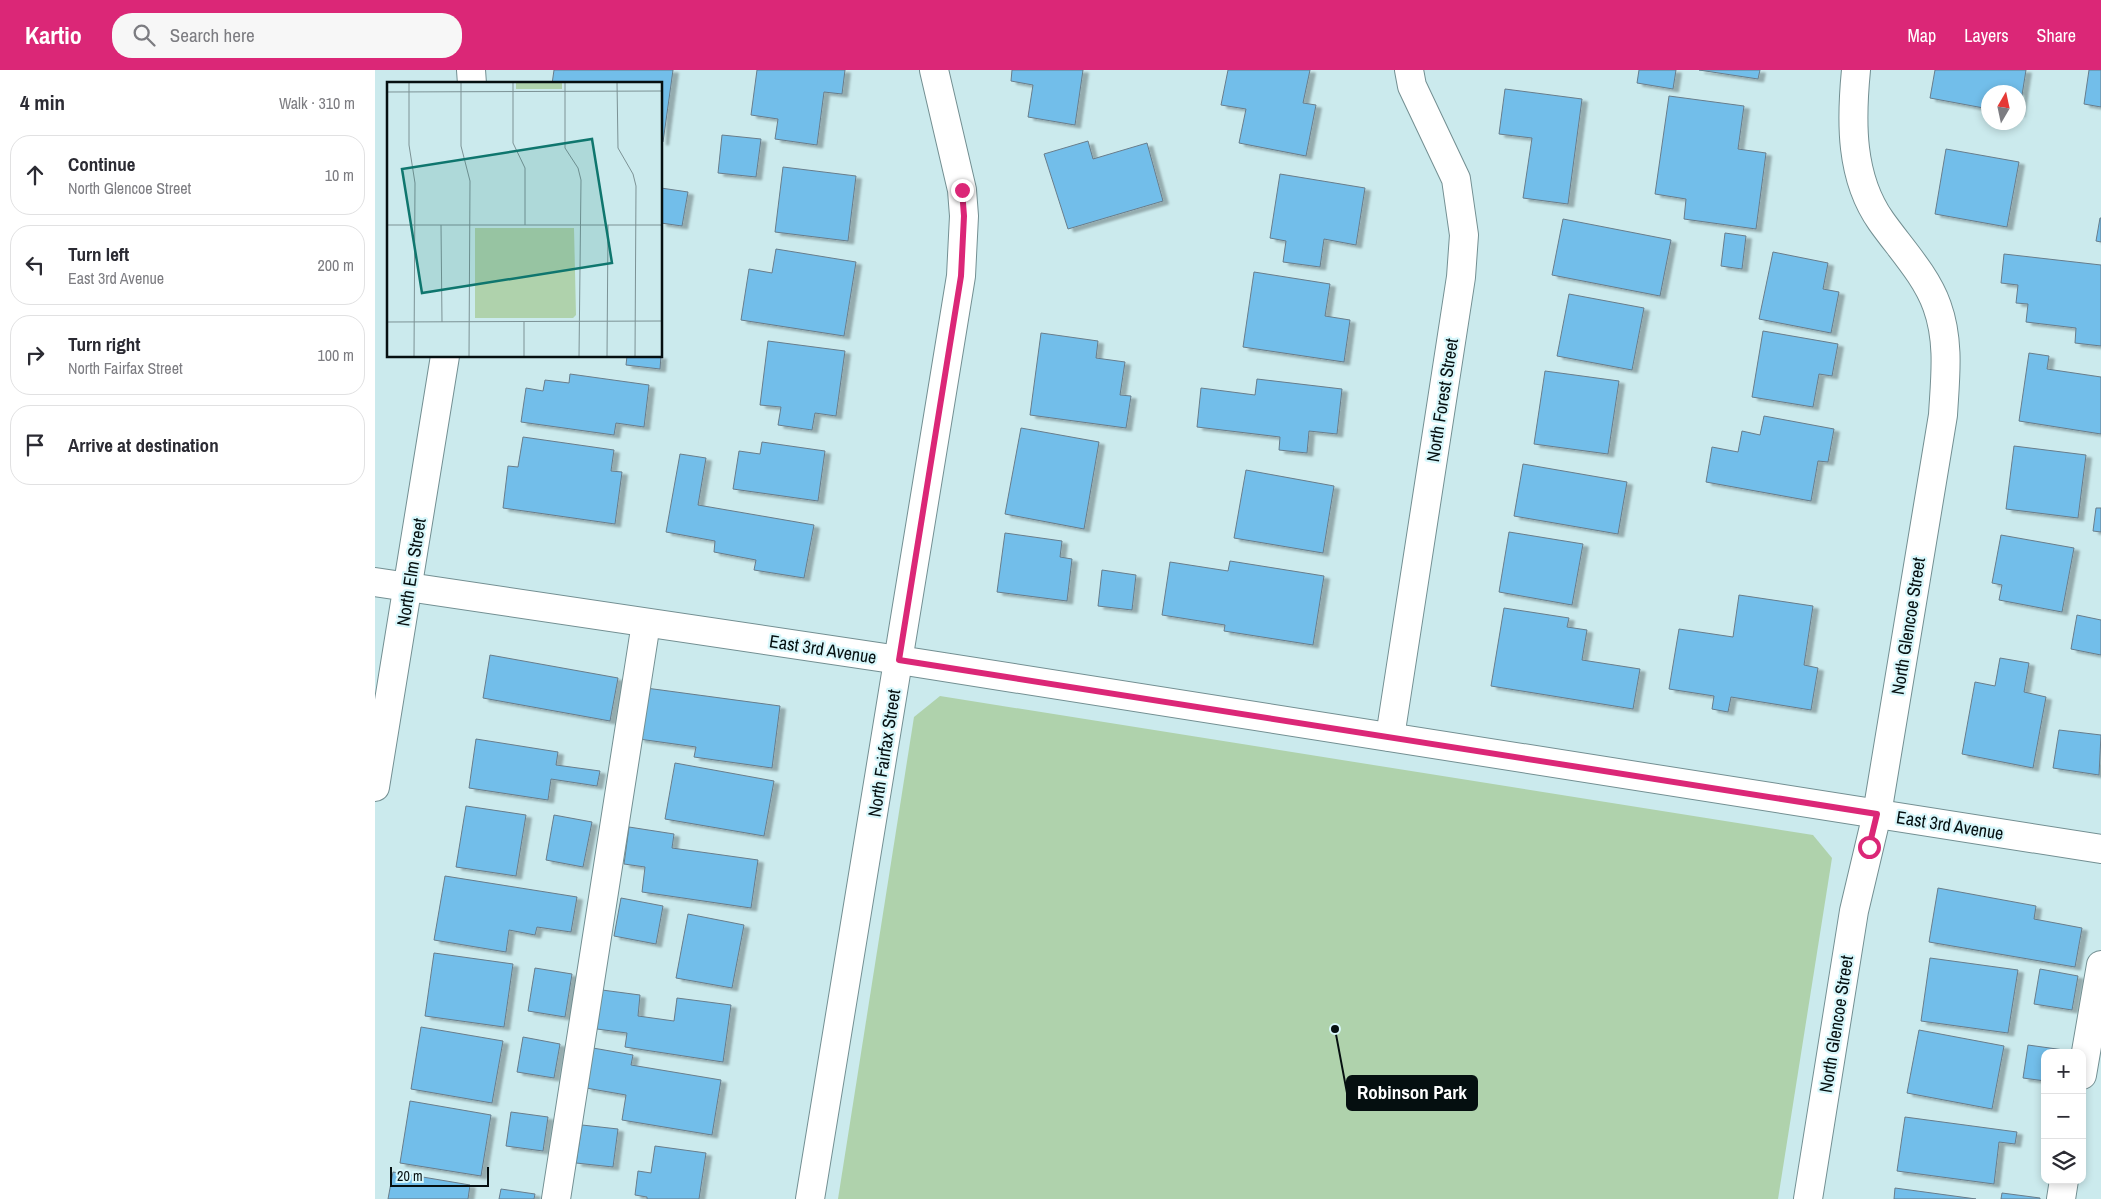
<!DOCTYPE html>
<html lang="en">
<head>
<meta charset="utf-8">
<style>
  :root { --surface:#fff; --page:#f7f7f7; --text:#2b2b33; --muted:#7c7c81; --line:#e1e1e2; --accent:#db2777 }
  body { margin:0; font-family:"Archivo Narrow",sans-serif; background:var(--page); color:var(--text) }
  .controls { position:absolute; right:15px; bottom:15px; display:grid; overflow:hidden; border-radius:10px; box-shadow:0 2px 8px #0003 }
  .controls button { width:45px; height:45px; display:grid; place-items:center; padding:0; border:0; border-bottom:1px solid var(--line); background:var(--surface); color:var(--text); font:25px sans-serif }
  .compass { position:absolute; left:1606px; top:15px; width:45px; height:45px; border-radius:50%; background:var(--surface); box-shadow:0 2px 8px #0003; rotate:9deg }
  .scale { position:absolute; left:15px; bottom:12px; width:99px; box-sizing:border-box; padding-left:5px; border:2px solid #050f10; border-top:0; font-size:14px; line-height:18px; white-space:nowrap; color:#050f10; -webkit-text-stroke:4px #d8f7fb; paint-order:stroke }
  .stop { position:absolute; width:15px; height:15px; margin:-11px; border:4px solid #db2777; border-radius:50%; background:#fff }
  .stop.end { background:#db2777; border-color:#fff; box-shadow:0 1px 5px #0008 }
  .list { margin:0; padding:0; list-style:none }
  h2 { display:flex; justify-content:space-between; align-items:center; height:65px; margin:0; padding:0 20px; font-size:21px }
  h2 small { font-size:16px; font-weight:400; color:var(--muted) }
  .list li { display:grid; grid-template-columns:32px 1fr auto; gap:15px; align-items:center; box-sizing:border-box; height:80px; margin:0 10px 10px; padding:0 10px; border:1px solid var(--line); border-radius:20px }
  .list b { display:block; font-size:19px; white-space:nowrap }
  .list p { margin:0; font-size:16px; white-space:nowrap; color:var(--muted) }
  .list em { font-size:16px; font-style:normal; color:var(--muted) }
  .icon { flex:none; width:28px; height:28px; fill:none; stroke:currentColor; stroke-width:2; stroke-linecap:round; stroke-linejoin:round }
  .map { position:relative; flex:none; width:1726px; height:1129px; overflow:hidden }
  header { display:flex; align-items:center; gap:30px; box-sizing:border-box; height:70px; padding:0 25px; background:var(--accent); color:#fff }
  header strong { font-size:24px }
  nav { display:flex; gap:28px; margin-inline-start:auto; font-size:18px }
  .search { width:350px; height:45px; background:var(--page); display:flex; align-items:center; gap:12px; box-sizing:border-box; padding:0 18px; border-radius:20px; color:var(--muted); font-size:19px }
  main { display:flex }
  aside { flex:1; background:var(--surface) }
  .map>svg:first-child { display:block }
  .green { fill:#afd2ac }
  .building { fill:#72beea; stroke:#687d8b; filter:url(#shadow) }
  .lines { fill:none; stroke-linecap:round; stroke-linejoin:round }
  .minor-casing { stroke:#738f92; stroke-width:30 }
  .minor { stroke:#fff; stroke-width:28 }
  .route { stroke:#db2777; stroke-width:6 }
  .labels { text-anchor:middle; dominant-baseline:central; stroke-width:4.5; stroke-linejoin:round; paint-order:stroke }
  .street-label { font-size:18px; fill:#050f10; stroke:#d8f7fb }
  .inset-road { fill:none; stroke:#7c9295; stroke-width:1 }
  .view { fill:#0f766e; fill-opacity:0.15; stroke:#0f766e; stroke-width:2.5 }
  .inset-edge { fill:none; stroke:#050f10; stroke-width:2.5 }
  .leader { fill:none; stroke:#050f10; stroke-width:2 }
  .callout-dot { fill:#050f10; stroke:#d8f7fb; stroke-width:2 }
  .callout { fill:#050f10; stroke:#050f10; stroke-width:2 }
  .callout-label { font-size:19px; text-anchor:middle; font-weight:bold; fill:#fff }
</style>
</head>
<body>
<header>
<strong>Kartio</strong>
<div class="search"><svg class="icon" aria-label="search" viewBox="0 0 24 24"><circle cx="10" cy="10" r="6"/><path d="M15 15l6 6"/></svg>Search here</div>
<nav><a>Map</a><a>Layers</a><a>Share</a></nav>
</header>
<main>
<aside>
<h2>4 min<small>Walk · 310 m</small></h2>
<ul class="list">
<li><svg class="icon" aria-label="ahead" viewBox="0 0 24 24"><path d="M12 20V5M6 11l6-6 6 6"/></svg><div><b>Continue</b><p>North Glencoe Street</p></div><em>10 m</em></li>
<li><svg class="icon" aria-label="left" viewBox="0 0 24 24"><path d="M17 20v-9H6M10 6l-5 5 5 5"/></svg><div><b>Turn left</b><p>East 3rd Avenue</p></div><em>200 m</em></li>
<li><svg class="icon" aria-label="right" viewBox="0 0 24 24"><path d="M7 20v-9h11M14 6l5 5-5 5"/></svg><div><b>Turn right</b><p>North Fairfax Street</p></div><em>100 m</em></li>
<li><svg class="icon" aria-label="arrive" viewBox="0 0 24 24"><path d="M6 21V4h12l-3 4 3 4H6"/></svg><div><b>Arrive at destination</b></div></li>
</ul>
</aside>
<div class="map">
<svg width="1726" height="1129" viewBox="0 0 1726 1129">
  <defs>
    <filter id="shadow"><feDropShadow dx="5.5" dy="3" stdDeviation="1" flood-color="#0004"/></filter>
  </defs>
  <rect width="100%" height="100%" fill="#cbeaed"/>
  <polygon class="green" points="565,626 1438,765 1457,788 1403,1129 463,1129 539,647"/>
  <g class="building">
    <polygon points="179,0 298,0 288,72 286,72 286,14 177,14"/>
    <polygon points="382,0 470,0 467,24 449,22 442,75 400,69 403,49 376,45"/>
    <polygon points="637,0 708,0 700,55 653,47 658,15 636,11"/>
    <polygon points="853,0 935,0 928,33 941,35 931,86 864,73 871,39 846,35"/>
    <polygon points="1264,0 1301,0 1298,19 1262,13"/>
    <polygon points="1324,0 1385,0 1383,9"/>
    <polygon points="1560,0 1651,0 1644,44 1644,22 1614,22 1614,39 1555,28"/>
    <polygon points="1714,0 1726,0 1726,37 1709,34"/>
    <polygon points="1130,19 1207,29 1193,134 1148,128 1157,68 1124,64"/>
    <polygon points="1294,26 1369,36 1363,79 1391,83 1381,159 1309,149 1311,129 1280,124"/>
    <polygon points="347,65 386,69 381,107 343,103"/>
    <polygon points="713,71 718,89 772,73 788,131 693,159 669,84"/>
    <polygon points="1571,79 1644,92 1632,157 1560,144"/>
    <polygon points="408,97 481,106 473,171 400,162"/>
    <polygon points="905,104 990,118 981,175 949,169 945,197 908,192 911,171 895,168"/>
    <polygon points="286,118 313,122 307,156 286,153"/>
    <polygon points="1725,148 1726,148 1726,172 1721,171"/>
    <polygon points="1188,149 1296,170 1285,226 1177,205"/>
    <polygon points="1350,163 1371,166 1367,199 1346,196"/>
    <polygon points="401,179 481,192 469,266 366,250 374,199 397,203"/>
    <polygon points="1398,182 1453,193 1448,219 1464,222 1456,263 1384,249"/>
    <polygon points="1629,184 1726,195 1726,276 1700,273 1701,258 1651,252 1653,234 1641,233 1643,215 1626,213"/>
    <polygon points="879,202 955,214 950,246 975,250 969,292 868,277"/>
    <polygon points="1194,224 1269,238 1257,300 1182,286"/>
    <polygon points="1388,261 1463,274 1457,306 1444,304 1438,337 1377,327"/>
    <polygon points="666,263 723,271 721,288 750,292 745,325 756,326 751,358 655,345"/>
    <polygon points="393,271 470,281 461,346 440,343 437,360 403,355 406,337 385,335"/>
    <polygon points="1654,283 1674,286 1672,299 1726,307 1726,364 1644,351"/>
    <polygon points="252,286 286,286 285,299 251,295"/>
    <polygon points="1170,301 1244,311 1233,384 1159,374"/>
    <polygon points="195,304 274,315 269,357 241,353 239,365 146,352 151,318 168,321 170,310 194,313"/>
    <polygon points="882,309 967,319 962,364 934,361 932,383 904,380 905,367 822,357 826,318 880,325"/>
    <polygon points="1389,346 1459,359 1453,392 1443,391 1436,431 1331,412 1337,377 1363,382 1367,361 1385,365"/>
    <polygon points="646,358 724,372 709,459 630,444"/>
    <polygon points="148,367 239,380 236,401 247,402 240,454 128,438 133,396 143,397"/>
    <polygon points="387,372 450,381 443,431 358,419 364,381 385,384"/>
    <polygon points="1639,376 1711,385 1703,448 1631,439"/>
    <polygon points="305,384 331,388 323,435 439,455 429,508 379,500 381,490 339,482 340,471 291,462"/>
    <polygon points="1148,394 1252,412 1243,464 1139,446"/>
    <polygon points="871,400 959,416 948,483 859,468"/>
    <polygon points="1721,438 1726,438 1726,462 1718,461"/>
    <polygon points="1134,462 1208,474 1197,535 1124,522"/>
    <polygon points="630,463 687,471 685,487 697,489 692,531 622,522"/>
    <polygon points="1626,465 1699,478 1687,542 1624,530 1627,515 1617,513"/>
    <polygon points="855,491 949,506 938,575 849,561 850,555 787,545 795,492 853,501"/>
    <polygon points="727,500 761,505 757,540 723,536"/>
    <polygon points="1364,525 1438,536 1429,595 1443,598 1436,640 1356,627 1353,642 1337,639 1339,626 1294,619 1304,559 1358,567"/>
    <polygon points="1129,538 1194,548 1192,557 1212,560 1207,590 1265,599 1258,639 1116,616"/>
    <polygon points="1702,545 1726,550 1726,585 1696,579"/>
    <polygon points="115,585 243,608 235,651 108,628"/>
    <polygon points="1625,588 1654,593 1649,622 1671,627 1658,698 1587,684 1600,612 1620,616"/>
    <polygon points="271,618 405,636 397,698 319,687 321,677 264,669"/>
    <polygon points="1684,660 1726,665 1724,705 1678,698"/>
    <polygon points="101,669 183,682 181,695 225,701 222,716 176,709 173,730 94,718"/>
    <polygon points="300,693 399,711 389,766 290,749"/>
    <polygon points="91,736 151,745 141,806 81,797"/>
    <polygon points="179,745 217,752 208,797 171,790"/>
    <polygon points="254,757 299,764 297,778 383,790 376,838 267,822 270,797 249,794"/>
    <polygon points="70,806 202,827 196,862 162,857 160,865 134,860 131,882 59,870"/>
    <polygon points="1563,818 1661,836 1659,849 1707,858 1700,897 1554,872"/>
    <polygon points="246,828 288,836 281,874 239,866"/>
    <polygon points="313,844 369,855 357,918 301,908"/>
    <polygon points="59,883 138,894 129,957 50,946"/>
    <polygon points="1555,888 1643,900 1633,963 1546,951"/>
    <polygon points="160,898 197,904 190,947 153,941"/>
    <polygon points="1665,899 1703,906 1697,940 1659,934"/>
    <polygon points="227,920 265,925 263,946 299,951 302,928 356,935 348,992 250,977 252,963 222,959"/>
    <polygon points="46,957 128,971 117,1033 36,1019"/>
    <polygon points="1544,960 1629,976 1617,1039 1532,1023"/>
    <polygon points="148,967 185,974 179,1008 142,1002"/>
    <polygon points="1653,975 1689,980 1688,983 1670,983 1670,1011 1648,1008"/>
    <polygon points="218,978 258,985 256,995 346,1010 337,1065 247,1050 251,1025 211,1018"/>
    <polygon points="35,1031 116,1045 106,1106 25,1093"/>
    <polygon points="136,1042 173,1047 168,1081 131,1076"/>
    <polygon points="1530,1047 1642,1062 1640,1074 1624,1072 1619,1114 1522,1101"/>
    <polygon points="207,1055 243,1059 238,1097 201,1093"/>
    <polygon points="280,1076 331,1083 324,1129 272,1129 272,1127 260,1125 263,1101 276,1103"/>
    <polygon points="18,1102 95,1115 93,1129 13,1129"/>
    <polygon points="1520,1118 1601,1129 1519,1129"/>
    <polygon points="126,1119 160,1124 159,1129 124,1129"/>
    <polygon points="1627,1123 1665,1128 1665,1129 1626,1129"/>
  </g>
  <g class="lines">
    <defs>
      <g id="minor">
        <polyline points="96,0 97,14"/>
        <polyline points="0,512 524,590 1726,779"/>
        <polyline points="1015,667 1086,207 1089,165 1081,109 1037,16 1034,0"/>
        <polyline points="0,717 70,286"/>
        <polyline points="1707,1005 1726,895"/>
        <polyline points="181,1129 271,553"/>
        <polyline points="435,1129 586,206 589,146 587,120 559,0"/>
        <path d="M1433,1129L1479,841L1502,744L1568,345C1570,309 1575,272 1562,236C1551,205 1525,178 1506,151C1475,107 1476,51 1481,0"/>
        <polyline points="1686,1129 1689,1110"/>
      </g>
    </defs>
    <use href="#minor" class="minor-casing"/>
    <use href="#minor" class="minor"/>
  </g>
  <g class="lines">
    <polyline class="route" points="587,120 589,146 586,206 524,590 1502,744 1494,777"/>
  </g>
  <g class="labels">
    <g class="street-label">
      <text transform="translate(1067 330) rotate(-81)">North Forest Street</text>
      <text transform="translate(36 502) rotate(-81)">North Elm Street</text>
      <text transform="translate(1533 556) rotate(-81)">North Glencoe Street</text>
      <text transform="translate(448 579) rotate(9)">East 3rd Avenue</text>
      <text transform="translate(509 683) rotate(-81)">North Fairfax Street</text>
      <text transform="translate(1575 755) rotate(9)">East 3rd Avenue</text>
      <text transform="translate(1461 954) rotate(-81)">North Glencoe Street</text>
    </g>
  </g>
  <g transform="translate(12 12)">
    <rect width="275" height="275" fill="#cbeaed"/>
    <path d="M129,0H175V7H129ZM88,146H187L189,233L186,236H88Z" fill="#afd2ac"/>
    <path class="inset-road" d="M22,0V63L28,101L27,275M74,0V64L83,99L82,275M126,0V61L138,86V143M178,0V66L191,86L194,98L192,275M230,0L231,66L246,92L249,104L248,275M0,10L275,9M0,143H275M54,143L55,240M0,240L275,239M137,275V239M220,275L221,143"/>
    <path class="view" d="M205,57L225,181L35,211L15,87Z"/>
    <rect width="275" height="275" class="inset-edge"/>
  </g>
  <path class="leader" d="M960 959L972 1023"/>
  <circle class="callout-dot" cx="960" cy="959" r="5"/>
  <rect class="callout" x="972" y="1006" width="130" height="34" rx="5"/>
  <g class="callout-label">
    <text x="1037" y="1029">Robinson Park</text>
  </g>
</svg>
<div class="controls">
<button>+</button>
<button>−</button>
<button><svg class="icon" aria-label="layers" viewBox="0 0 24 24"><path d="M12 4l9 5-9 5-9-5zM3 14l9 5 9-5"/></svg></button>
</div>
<svg class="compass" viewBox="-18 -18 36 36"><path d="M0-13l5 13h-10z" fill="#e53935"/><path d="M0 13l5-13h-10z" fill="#7c7c81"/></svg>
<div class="scale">20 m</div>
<div class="stop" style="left:1494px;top:777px"></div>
<div class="stop end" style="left:587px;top:120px"></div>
</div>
</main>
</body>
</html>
